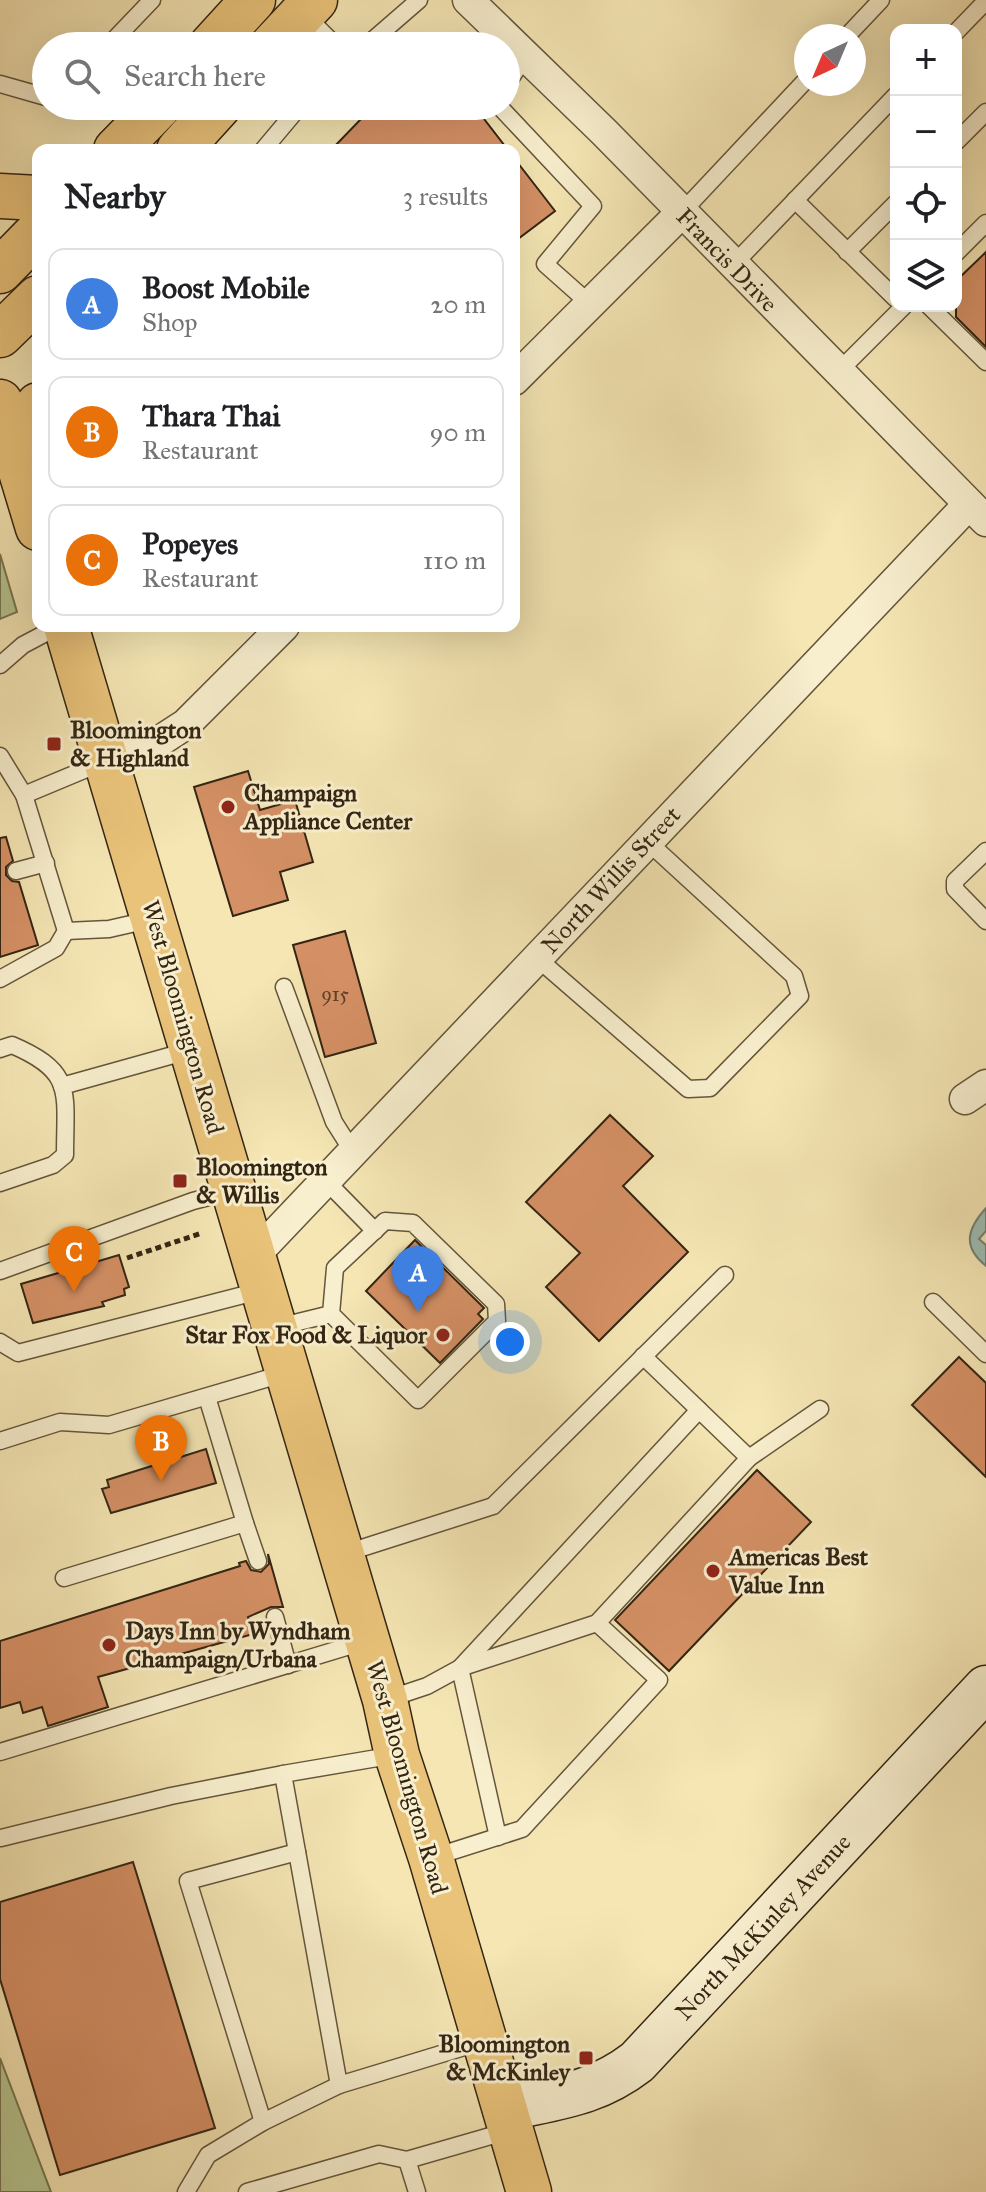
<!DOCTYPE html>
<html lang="en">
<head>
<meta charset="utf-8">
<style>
  :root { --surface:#fff; --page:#f2f2f2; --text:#202124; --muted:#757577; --line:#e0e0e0; --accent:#1a73e8 }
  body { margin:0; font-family:"IM FELL Great Primer",serif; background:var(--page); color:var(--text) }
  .controls { position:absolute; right:24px; top:24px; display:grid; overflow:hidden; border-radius:16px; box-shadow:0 8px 32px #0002 }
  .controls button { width:72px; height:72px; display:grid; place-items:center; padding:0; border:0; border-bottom:2px solid var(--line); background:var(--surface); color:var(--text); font:40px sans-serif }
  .compass { position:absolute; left:794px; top:24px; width:72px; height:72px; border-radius:50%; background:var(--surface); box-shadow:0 8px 32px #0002; rotate:224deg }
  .you { position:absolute; left:510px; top:1342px; width:28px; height:28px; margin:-20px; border:6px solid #fff; border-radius:50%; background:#1a73e8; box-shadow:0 0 0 12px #1a73e833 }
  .badge { display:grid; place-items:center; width:52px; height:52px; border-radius:50%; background:var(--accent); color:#fff; font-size:26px; font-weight:700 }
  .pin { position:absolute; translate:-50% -66px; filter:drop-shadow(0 2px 4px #0008) }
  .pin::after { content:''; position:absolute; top:42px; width:28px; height:24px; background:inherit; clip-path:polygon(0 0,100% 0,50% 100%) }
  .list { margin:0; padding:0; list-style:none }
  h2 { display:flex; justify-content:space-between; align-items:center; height:104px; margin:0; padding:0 32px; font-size:34px }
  h2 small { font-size:26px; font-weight:400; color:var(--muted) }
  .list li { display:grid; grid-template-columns:52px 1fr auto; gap:24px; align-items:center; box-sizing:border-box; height:112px; margin:0 16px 16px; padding:0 16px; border:2px solid var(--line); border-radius:16px }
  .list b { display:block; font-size:30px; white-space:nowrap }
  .list p { margin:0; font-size:26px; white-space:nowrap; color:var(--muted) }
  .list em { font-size:26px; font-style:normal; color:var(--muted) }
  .icon { flex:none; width:44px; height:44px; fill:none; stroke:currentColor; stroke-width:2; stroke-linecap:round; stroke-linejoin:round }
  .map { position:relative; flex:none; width:986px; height:2192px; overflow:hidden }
  .search { position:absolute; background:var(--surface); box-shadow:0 8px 32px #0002; left:32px; top:32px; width:488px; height:88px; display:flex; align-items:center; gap:20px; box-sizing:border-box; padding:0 28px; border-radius:44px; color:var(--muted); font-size:30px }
  .panel { position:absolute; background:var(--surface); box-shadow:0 8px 32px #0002; left:32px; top:144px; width:488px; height:488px; border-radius:16px }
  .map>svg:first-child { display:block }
  .green { fill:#b7c691; stroke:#757652; stroke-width:2 }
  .water { fill:#9ebeb5; stroke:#738174; stroke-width:2 }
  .building { fill:#d59065; stroke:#332513; stroke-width:2 }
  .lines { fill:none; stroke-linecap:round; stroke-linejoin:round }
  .lane-casing { stroke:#64553b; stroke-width:19 }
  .street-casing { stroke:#64553b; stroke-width:33 }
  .secondary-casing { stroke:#332513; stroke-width:47 }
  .primary-casing { stroke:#332513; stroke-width:47 }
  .path { stroke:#332513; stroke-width:5; stroke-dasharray:6 4; stroke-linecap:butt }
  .lane { stroke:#f8efce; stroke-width:16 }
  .street { stroke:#f8efce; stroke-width:30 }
  .secondary { stroke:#f8efce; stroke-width:44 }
  .primary { stroke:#eac37a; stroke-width:44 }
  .poi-dot { fill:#8f2418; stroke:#f8efce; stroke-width:3 }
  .labels { text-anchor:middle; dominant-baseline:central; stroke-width:6; stroke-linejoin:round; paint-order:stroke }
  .number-label { font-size:20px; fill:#5c4028 }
  .street-label { font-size:24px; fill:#332513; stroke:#f8efce }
  .poi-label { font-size:24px; font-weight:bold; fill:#332513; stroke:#f8efce; text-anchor:start }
</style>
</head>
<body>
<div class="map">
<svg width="986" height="2192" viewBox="0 0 986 2192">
  <rect width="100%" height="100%" fill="#f5e6b4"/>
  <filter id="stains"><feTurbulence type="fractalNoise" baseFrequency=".0025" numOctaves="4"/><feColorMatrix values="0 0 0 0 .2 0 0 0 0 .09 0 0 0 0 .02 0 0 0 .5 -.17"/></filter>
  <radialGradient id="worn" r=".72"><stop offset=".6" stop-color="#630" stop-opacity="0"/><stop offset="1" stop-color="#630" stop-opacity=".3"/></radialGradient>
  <g class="green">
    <polygon points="0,554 17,612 0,619"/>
    <polygon points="0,2058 51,2192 0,2192"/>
  </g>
  <path class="water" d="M986,1208V1231L979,1239L986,1245V1266C962,1247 967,1229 986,1208Z"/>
  <g class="building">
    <polygon points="352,106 474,106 508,150 331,150 362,118"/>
    <polygon points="514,158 555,211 514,242"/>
    <polygon points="986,252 986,347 956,317 956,281"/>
    <polygon points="248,771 260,810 295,800 313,862 280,872 288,900 233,916 194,787"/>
    <polygon points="6,837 13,861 6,867 6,875 12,881 19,882 38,945 0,957 0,838"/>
    <polygon points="345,931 376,1043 325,1057 293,945"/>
    <polygon points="610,1115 653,1156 623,1186 688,1252 599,1341 546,1287 580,1253 526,1202"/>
    <polygon points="415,1240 484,1308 478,1314 483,1319 440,1363 366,1291"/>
    <polygon points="119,1255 129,1287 124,1289 125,1295 102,1302 104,1306 33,1323 21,1284"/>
    <polygon points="959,1357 986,1383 986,1477 912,1405"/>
    <polygon points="206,1449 216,1483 111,1513 102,1489 109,1487 107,1480"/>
    <polygon points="757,1470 811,1522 669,1671 615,1620"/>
    <polygon points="268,1554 283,1607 271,1607 248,1617 253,1634 98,1677 108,1707 48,1726 42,1707 23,1713 20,1702 0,1708 0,1641 240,1566 239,1563 246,1561 251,1570 261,1572 269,1564"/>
    <polygon points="133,1862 215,2128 60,2175 0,1979 0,1902"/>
  </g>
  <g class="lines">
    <defs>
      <g id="lane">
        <polyline points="303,13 336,46"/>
        <polyline points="956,32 986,1"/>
        <polyline points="847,36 881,0"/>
        <polyline points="108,46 152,0"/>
        <polyline points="366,46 419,0"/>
        <polyline points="0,84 46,97"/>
        <polyline points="506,86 525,56"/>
        <polyline points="499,106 593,206 545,264 590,304"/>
        <polyline points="956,142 986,112"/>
        <polyline points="263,150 300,106"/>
        <polyline points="795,200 896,299"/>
        <polyline points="682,212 806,80"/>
        <polyline points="847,252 896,203"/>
        <polyline points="956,253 986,223"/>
        <polyline points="733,265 896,95"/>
        <polyline points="929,306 986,362"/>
        <polyline points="838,372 904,306"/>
        <polyline points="0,665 23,645 59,626"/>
        <polyline points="0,756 24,795"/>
        <polyline points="103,762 24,795 66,931 109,929 153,919"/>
        <polyline points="986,851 955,881 955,889 986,921"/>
        <polyline points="16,871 46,863"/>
        <polyline points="537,958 688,1089 710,1088 800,996 794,976 647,841"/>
        <polyline points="0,979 56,948 66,931"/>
        <polyline points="284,987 334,1122 353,1152"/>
        <path d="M0,1049L12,1045C75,1072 65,1092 65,1155L53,1165L0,1183"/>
        <polyline points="62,1086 191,1050"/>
        <polyline points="326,1181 375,1231"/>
        <polyline points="0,1271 193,1201 232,1191"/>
        <polyline points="933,1302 986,1354"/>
        <polyline points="278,1327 331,1314 418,1400 497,1321 496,1304 413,1223 385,1221 335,1268 331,1314"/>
        <polyline points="0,1342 18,1353 263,1290"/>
        <polyline points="0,1441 60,1422 109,1425 286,1373"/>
        <polyline points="749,1458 820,1409"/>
        <polyline points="245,1523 258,1561"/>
        <polyline points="343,1554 493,1506 725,1275"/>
        <polyline points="64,1578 245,1523 207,1397"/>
        <polyline points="275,1617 288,1665"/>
        <polyline points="388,1699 427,1686 460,1668 597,1623 749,1458 643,1356"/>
        <polyline points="0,1752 366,1641"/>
        <polyline points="395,1755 283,1774 339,2085 484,2041"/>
        <polyline points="498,1837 460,1668 699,1410"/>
        <polyline points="1,1838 171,1796 283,1774"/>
        <polyline points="431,1858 522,1829 659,1680 597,1623"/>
        <polyline points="263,2122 188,1881 297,1852"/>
        <polyline points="407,2160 417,2192"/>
        <polyline points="186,2192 208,2155 263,2122 339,2085"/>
        <polyline points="247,2192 379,2154 407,2160 508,2131"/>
      </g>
      <g id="street">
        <polyline points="468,0 604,132 986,521"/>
        <polyline points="514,380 682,212"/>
        <polyline points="108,760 149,748 186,724 284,626"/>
        <polyline points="965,1099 986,1085"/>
        <polyline points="254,1256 969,504"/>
      </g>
      <path id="secondary" d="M505,2109C556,2097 594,2095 637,2062L986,1688"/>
      <g id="primary">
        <polyline points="211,46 253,0"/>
        <polyline points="272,46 315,0"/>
        <polyline points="116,150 159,106"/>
        <polyline points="179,150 219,106"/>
        <polyline points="0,196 38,198"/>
        <polyline points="0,271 38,232"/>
        <polyline points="0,335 38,298"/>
        <polyline points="0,402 38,528"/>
        <polyline points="25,471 38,405"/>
        <polyline points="66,626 385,1700 397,1755 431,1858 529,2192"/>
      </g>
    </defs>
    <use href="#lane" class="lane-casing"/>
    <use href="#street" class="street-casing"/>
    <use href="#secondary" class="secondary-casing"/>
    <use href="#primary" class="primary-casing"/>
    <polyline class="path" points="127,1258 202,1233"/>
    <use href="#lane" class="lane"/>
    <use href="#street" class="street"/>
    <use href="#secondary" class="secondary"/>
    <use href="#primary" class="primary"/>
  </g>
  <g class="poi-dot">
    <rect x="46" y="736" width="16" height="16" rx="4"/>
    <circle cx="228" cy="807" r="8"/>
    <rect x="172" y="1173" width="16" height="16" rx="4"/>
    <circle cx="443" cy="1335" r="8"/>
    <circle cx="713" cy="1571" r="8"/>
    <circle cx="109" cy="1645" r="8"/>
    <rect x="578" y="2050" width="16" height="16" rx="4"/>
  </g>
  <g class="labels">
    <g class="number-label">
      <text x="335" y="994">915</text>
    </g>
    <g class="street-label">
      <text transform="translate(727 260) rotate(46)">Francis Drive</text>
      <text transform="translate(611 880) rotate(-47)">North Willis Street</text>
      <text transform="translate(183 1017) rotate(74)">West Bloomington Road</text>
      <text transform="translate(407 1777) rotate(74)">West Bloomington Road</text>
      <text transform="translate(763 1927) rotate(-47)">North McKinley Avenue</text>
    </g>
    <g class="poi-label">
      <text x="70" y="730">Bloomington<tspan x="70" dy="28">&amp; Highland</tspan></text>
      <text x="244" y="793">Champaign<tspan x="244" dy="28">Appliance Center</tspan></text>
      <text x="196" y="1167">Bloomington<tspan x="196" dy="28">&amp; Willis</tspan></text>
      <text x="427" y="1335" text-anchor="end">Star Fox Food &amp; Liquor</text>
      <text x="729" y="1557">Americas Best<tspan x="729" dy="28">Value Inn</tspan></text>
      <text x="125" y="1631">Days Inn by Wyndham<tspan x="125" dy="28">Champaign/Urbana</tspan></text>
      <text x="570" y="2044" text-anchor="end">Bloomington<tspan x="570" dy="28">&amp; McKinley</tspan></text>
    </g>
  </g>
  <rect width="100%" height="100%" filter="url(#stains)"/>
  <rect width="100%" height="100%" fill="url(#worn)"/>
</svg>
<div class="controls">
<button>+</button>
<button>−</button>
<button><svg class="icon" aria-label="locate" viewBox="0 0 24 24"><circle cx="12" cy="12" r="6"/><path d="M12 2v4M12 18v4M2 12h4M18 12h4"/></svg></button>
<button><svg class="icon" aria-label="layers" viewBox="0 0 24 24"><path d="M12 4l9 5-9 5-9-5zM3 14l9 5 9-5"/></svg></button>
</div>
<svg class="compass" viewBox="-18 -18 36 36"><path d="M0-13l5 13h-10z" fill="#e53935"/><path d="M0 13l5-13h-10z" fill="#757577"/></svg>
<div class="you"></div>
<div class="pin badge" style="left:418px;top:1312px;background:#3f7fe0">A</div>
<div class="pin badge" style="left:161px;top:1481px;background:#e8710a">B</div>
<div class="pin badge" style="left:74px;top:1292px;background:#e8710a">C</div>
<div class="search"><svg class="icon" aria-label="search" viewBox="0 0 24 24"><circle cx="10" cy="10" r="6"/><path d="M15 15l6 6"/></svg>Search here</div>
<section class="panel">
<h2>Nearby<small>3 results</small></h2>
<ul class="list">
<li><span class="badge" style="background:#3f7fe0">A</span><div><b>Boost Mobile</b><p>Shop</p></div><em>20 m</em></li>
<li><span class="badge" style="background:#e8710a">B</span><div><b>Thara Thai</b><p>Restaurant</p></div><em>90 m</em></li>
<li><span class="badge" style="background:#e8710a">C</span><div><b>Popeyes</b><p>Restaurant</p></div><em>110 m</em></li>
</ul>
</section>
</div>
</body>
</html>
